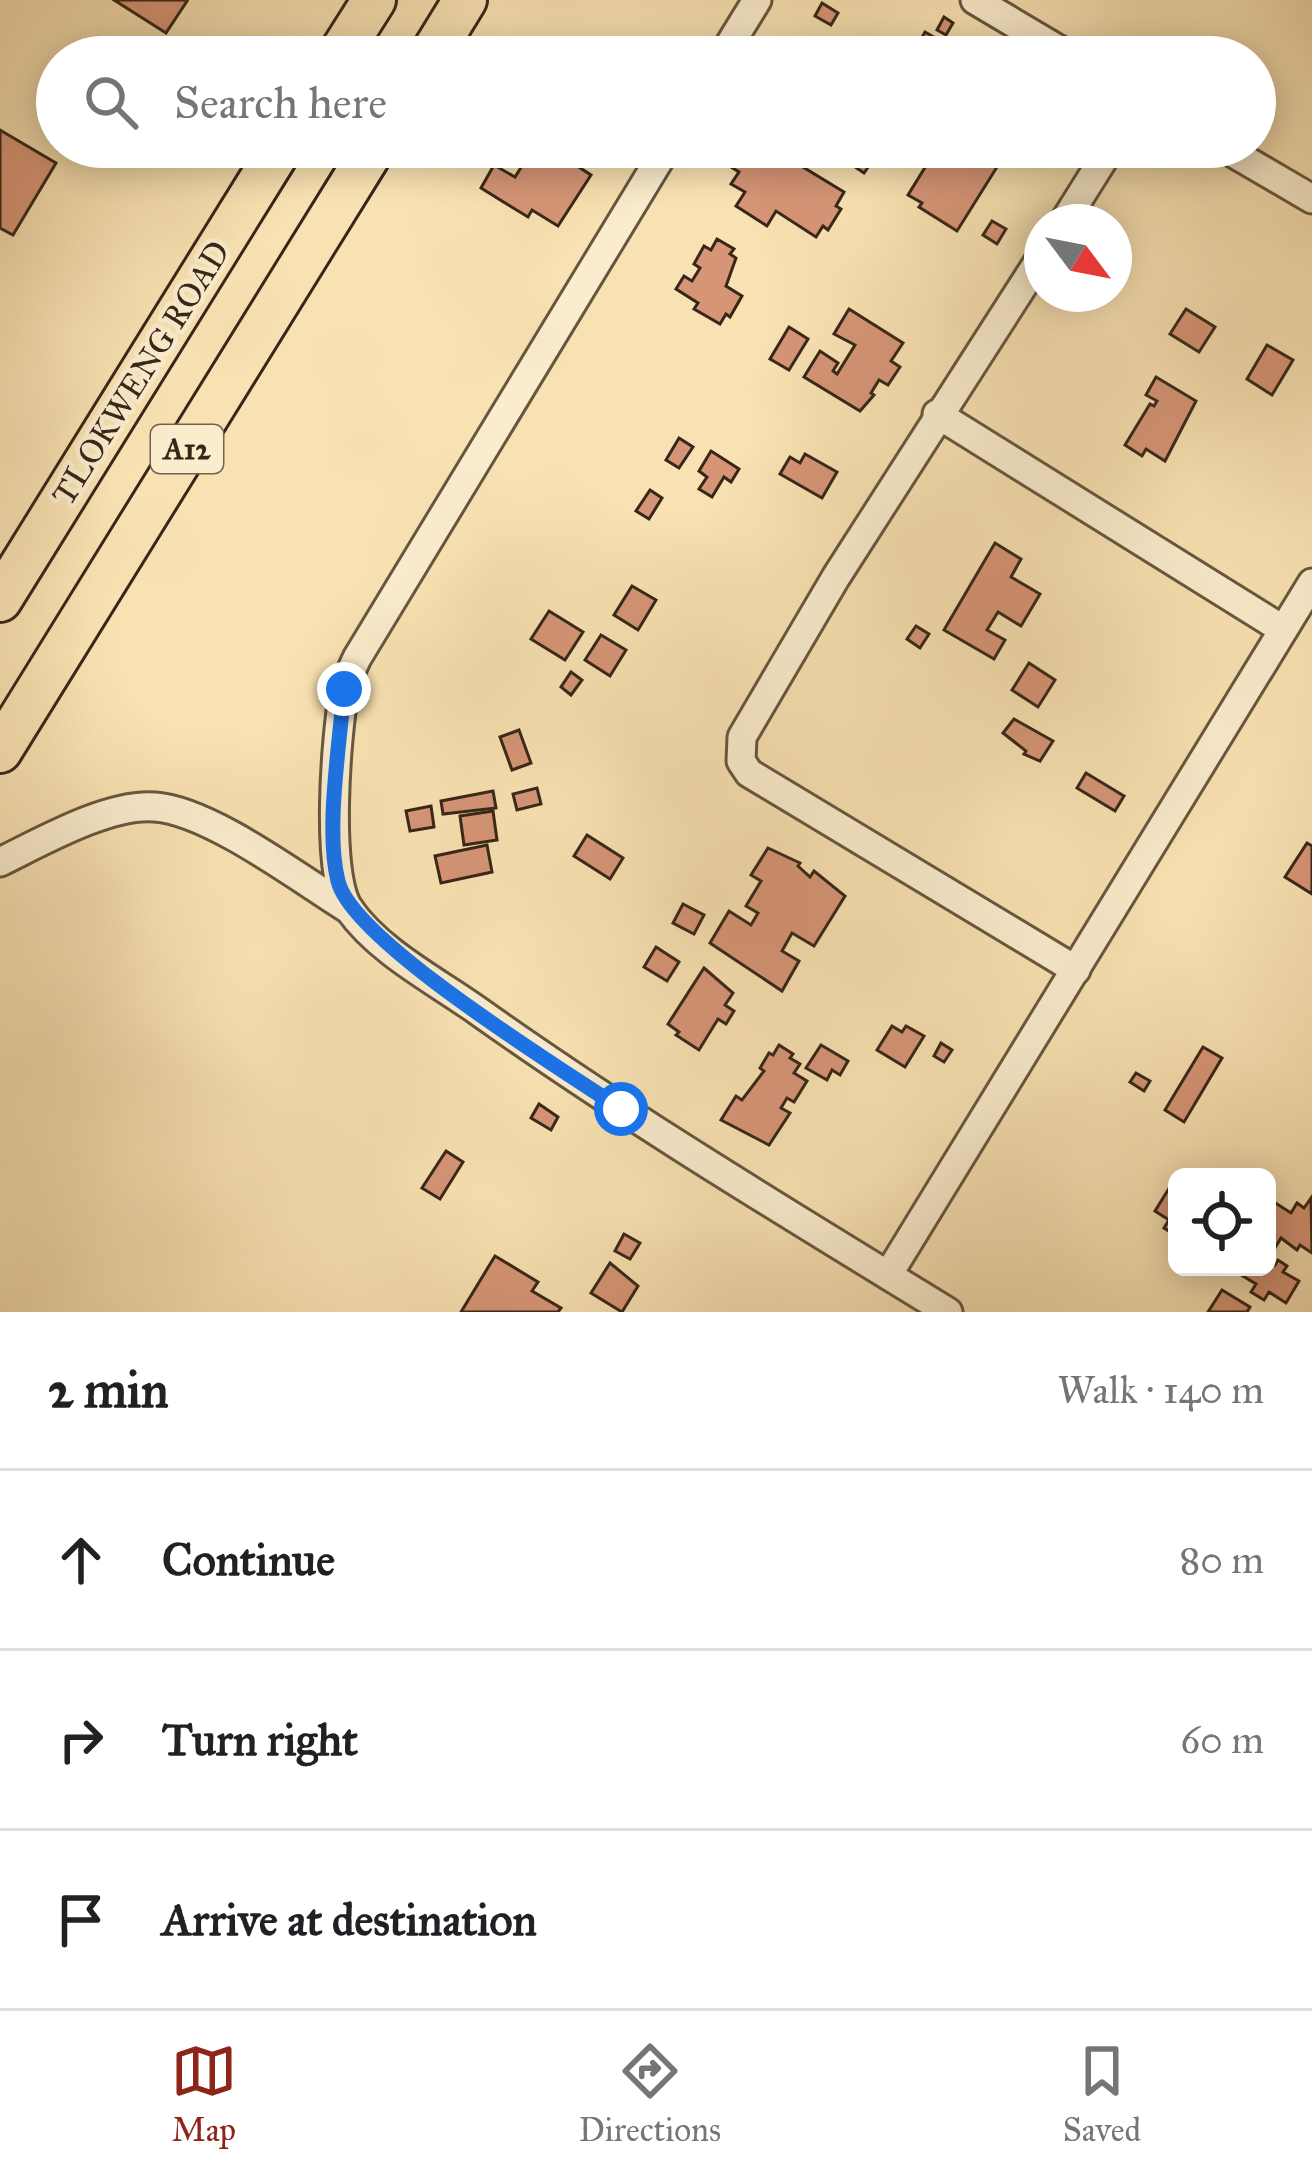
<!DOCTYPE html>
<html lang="en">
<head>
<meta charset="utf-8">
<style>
  :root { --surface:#fff; --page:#f2f2f2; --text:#202124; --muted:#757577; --line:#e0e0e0; --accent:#8f2418 }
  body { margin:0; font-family:"IM FELL Great Primer",serif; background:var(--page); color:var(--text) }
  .controls { position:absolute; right:36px; bottom:36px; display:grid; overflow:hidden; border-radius:18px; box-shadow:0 6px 30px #0003 }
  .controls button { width:108px; height:108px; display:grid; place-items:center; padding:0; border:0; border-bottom:3px solid var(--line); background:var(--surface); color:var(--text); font:60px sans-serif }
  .compass { position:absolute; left:1024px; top:204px; width:108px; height:108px; border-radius:50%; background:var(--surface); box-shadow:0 6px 30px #0003; rotate:122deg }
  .stop { position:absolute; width:36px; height:36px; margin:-27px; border:9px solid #1a73e8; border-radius:50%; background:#fff }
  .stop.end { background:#1a73e8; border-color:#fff; box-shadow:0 3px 12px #0008 }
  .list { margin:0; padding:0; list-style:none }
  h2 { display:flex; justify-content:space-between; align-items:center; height:156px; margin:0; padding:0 48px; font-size:51px }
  h2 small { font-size:39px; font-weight:400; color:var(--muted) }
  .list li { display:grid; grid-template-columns:78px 1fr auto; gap:36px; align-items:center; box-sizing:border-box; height:180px; padding:0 48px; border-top:3px solid var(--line) }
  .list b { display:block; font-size:45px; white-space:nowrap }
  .list em { font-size:39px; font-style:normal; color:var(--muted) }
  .icon { flex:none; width:66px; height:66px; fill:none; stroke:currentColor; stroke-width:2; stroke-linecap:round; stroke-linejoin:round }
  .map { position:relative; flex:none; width:1312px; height:1312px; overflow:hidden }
  .search { position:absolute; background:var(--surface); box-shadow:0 6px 30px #0003; left:36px; right:36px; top:36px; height:132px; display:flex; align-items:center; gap:30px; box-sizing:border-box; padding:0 42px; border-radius:66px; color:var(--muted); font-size:45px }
  .sheet { height:696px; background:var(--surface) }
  nav { display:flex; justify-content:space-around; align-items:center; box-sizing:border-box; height:168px; border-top:3px solid var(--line); background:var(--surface); font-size:33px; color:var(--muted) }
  nav a { display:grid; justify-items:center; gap:6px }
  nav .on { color:var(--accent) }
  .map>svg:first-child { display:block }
  .building { fill:#d69577; stroke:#372718; stroke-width:3 }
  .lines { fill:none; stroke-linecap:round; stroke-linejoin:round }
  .street-casing { stroke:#67563e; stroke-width:33 }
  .primary-casing { stroke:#372718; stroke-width:48 }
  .street { stroke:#faeccd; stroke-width:27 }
  .primary { stroke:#f8e1b2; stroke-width:42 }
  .route { stroke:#1a73e8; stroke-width:15 }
  .labels { text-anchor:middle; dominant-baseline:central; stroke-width:9; stroke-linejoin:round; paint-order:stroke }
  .shield { fill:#faeccd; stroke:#72624e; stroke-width:3 }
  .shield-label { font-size:30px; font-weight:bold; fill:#372718 }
  .street-label { font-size:33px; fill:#372718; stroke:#faeccd }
</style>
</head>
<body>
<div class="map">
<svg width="1312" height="1312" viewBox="0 0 1312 1312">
  <rect width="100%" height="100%" fill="#f8e1b2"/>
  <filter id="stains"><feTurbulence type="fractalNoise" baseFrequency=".00167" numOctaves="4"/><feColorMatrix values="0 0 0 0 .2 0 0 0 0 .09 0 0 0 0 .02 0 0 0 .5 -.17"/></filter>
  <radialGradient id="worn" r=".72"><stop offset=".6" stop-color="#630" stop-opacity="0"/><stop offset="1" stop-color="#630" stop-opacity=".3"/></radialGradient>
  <g class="building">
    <polygon points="114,0 185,0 187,1 166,33"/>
    <polygon points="822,3 838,13 831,25 815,16"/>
    <polygon points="944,17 953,23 946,35 937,30"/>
    <polygon points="925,32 939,40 930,57 911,57"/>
    <polygon points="0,130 56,163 13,235 0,228"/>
    <polygon points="534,147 560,147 572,154 568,160 591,175 558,226 532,210 528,217 481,188 494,165 515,177"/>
    <polygon points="743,147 785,147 802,158 798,164 844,192 836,206 841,209 828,230 823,226 816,237 776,211 767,226 736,206 745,192 731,184 739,172 731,167"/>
    <polygon points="837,147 882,147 864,173 837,155 841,150"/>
    <polygon points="956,147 966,147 997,167 957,231 919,207 922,203 908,195 934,153 947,162"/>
    <polygon points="992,221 1006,229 997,244 983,235"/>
    <polygon points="717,239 734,249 730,254 736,258 726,286 742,296 730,317 726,314 720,324 694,309 698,303 676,289 684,276 692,281 700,268 694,264 704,246 711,250"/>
    <polygon points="849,309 903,343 891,361 900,367 888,385 879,380 871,393 874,395 860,411 804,377 820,351 838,363 833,371 837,374 855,345 834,334"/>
    <polygon points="1186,309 1215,327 1199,352 1170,334"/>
    <polygon points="789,327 808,339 789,370 770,359"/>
    <polygon points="1267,345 1293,360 1272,395 1247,379"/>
    <polygon points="1156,377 1196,401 1165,461 1146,449 1142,456 1125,445 1150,404 1154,406 1157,401 1146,395"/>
    <polygon points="679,438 693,447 679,468 666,460"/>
    <polygon points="711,451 739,469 731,482 724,477 712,497 699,489 707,477 699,471"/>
    <polygon points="805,454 837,472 822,498 780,474 790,457 800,463"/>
    <polygon points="650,490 662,498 649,519 636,511"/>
    <polygon points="995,543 1021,559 1011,577 1040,594 1021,626 998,612 987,630 1005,640 994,659 944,630"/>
    <polygon points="632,586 656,600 638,630 614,615"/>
    <polygon points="549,611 583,632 565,660 531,639"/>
    <polygon points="916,626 929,634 920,648 907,639"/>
    <polygon points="601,635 626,650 610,676 585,660"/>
    <polygon points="1029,663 1055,680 1038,707 1012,690"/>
    <polygon points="571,672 582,680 571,695 561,687"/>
    <polygon points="1014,719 1053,741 1040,761 1024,754 1026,751 1003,733"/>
    <polygon points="519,730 531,763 512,770 500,737"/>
    <polygon points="1086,773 1124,796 1115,811 1077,788"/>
    <polygon points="537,788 541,804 517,810 513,794"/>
    <polygon points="493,791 496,808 443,814 441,801"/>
    <polygon points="431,806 434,827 410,831 406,811"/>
    <polygon points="493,811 497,840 464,845 460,816"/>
    <polygon points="587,835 623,858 610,879 574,856"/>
    <polygon points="1307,843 1312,846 1312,894 1285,877"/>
    <polygon points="487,845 492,872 441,883 435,856"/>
    <polygon points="768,848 800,863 798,866 810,877 814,871 845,896 814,946 792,933 782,951 799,961 782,991 710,943 729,911 751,925 758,913 746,906 761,881 751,875"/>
    <polygon points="683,904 704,915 694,934 673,923"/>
    <polygon points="656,947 679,962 667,981 644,967"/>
    <polygon points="704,968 733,993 725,1005 734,1011 726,1024 718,1019 699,1050 676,1035 679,1032 668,1024"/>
    <polygon points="892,1026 902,1032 906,1026 924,1036 905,1067 877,1050"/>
    <polygon points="941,1043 952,1050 944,1062 934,1056"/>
    <polygon points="779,1045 793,1054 790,1058 800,1064 794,1073 807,1081 794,1102 787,1098 781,1108 790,1113 769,1145 721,1120 736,1096 742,1100 764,1071 760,1068 769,1053 773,1055"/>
    <polygon points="821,1045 848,1061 840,1075 832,1070 827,1080 806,1068"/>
    <polygon points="1203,1047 1222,1058 1184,1122 1165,1110"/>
    <polygon points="1136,1073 1150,1081 1144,1091 1130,1082"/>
    <polygon points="539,1104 558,1117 551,1130 531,1118"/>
    <polygon points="446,1151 463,1162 440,1199 422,1188"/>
    <polygon points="1173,1182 1177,1185 1177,1236 1164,1228 1169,1220 1155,1211"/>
    <polygon points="1311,1198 1312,1253 1300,1245 1297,1250 1281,1238 1267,1261 1275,1265 1278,1260 1287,1266 1283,1272 1299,1281 1286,1303 1269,1292 1264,1300 1251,1292 1256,1284 1233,1270 1267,1267 1267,1214 1274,1202 1291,1213 1297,1203 1304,1208"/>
    <polygon points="624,1234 640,1243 630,1259 615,1251"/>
    <polygon points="495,1256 538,1282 532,1291 561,1308 558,1312 461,1312"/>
    <polygon points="610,1263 638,1286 622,1312 591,1293"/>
    <polygon points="1222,1290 1250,1307 1247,1312 1208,1312"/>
  </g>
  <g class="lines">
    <defs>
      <g id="street">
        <polyline points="975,0 1071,57"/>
        <polyline points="722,57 757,0"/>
        <path d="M667,147L357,658C352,669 346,681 344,692C336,736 325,874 349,909C379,952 436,981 478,1011C630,1119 790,1215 948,1312"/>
        <polyline points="1223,147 1312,199"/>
        <polyline points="1064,222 1111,147"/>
        <polyline points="1042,256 836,577 742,737 741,761 749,773 1076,970"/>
        <polyline points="937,414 1282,629"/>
        <path d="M0,862C41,842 109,803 155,807C211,811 301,880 350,910"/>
        <polyline points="888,1275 1312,583"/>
      </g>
      <g id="primary">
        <polyline points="338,57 374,0"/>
        <polyline points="430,57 465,0"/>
        <polyline points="0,600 281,147"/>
        <polyline points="0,751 374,147"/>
      </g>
    </defs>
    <use href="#street" class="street-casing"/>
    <use href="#primary" class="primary-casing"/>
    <use href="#street" class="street"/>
    <use href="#primary" class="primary"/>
  </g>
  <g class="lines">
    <path class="route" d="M344,689C340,743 325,830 338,881C352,941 562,1069 621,1109"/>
  </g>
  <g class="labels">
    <rect class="shield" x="151" y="425" width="72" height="48" rx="9"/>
    <g class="shield-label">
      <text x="187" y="449">A12</text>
    </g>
    <g class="street-label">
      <text transform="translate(141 373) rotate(-58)">TLOKWENG ROAD</text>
    </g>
  </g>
  <rect width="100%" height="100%" filter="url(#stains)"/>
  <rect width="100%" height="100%" fill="url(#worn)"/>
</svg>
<div class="controls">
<button><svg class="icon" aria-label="locate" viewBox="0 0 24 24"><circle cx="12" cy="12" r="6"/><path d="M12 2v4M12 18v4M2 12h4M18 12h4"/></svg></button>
</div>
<svg class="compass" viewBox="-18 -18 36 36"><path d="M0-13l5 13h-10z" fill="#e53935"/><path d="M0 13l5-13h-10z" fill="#757577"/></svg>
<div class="stop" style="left:621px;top:1109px"></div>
<div class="stop end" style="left:344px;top:689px"></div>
<div class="search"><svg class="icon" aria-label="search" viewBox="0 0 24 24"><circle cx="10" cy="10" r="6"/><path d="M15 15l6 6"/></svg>Search here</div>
</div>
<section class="sheet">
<h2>2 min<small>Walk · 140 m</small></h2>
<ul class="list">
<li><svg class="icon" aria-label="ahead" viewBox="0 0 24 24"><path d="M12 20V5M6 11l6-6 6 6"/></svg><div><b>Continue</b></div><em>80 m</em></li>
<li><svg class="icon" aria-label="right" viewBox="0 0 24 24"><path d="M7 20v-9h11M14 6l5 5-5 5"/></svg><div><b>Turn right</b></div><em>60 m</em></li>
<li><svg class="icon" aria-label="arrive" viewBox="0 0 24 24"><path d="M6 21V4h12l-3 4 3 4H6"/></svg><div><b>Arrive at destination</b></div></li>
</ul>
</section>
<nav>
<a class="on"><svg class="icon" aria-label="map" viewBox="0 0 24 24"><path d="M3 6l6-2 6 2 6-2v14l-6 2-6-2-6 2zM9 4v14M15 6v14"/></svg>Map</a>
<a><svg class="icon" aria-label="directions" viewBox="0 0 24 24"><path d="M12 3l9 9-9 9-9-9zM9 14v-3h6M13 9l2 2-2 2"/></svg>Directions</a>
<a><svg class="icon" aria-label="saved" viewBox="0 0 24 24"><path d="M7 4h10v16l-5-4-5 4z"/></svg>Saved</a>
</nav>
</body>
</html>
